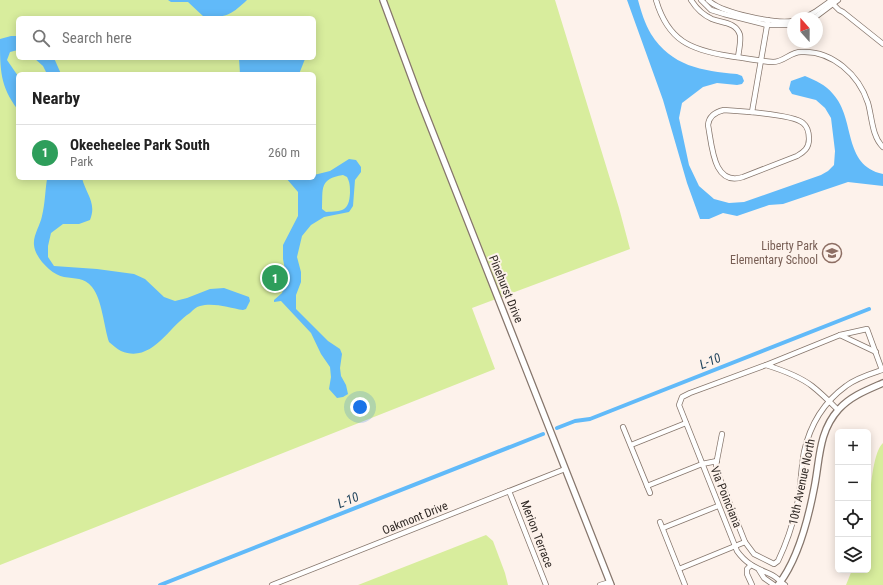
<!DOCTYPE html>
<html lang="en">
<head>
<meta charset="utf-8">
<style>
  :root { --surface:#fff; --page:#f6f6f6; --text:#222; --muted:#767676; --line:#e0e0e0; --accent:#b45309 }
  body { margin:0; font-family:"Roboto Condensed",sans-serif; background:var(--page); color:var(--text) }
  .controls { position:absolute; right:12px; bottom:12px; display:grid; overflow:hidden; border-radius:6px; box-shadow:0 2px 10px #0003 }
  .controls button { width:36px; height:36px; display:grid; place-items:center; padding:0; border:0; border-bottom:1px solid var(--line); background:var(--surface); color:var(--text); font:20px sans-serif }
  .compass { position:absolute; left:787px; top:12px; width:36px; height:36px; border-radius:50%; background:var(--surface); box-shadow:0 2px 10px #0003; rotate:339deg }
  .you { position:absolute; left:360px; top:407px; width:14px; height:14px; margin:-10px; border:3px solid #fff; border-radius:50%; background:#1a73e8; box-shadow:0 0 0 6px #1a73e833 }
  .badge { display:grid; place-items:center; width:26px; height:26px; border-radius:50%; background:var(--accent); color:#fff; font-size:13px; font-weight:700 }
  .pin { position:absolute; translate:-50% -50%; border:2px solid #fff; box-shadow:0 1px 4px #0006 }
  .list { margin:0; padding:0; list-style:none }
  h2 { display:flex; justify-content:space-between; align-items:center; height:52px; margin:0; padding:0 16px; font-size:17px }
  h2 small { font-size:13px; font-weight:400; color:var(--muted) }
  .list li { display:grid; grid-template-columns:26px 1fr auto; gap:12px; align-items:center; box-sizing:border-box; height:56px; padding:0 16px; border-top:1px solid var(--line) }
  .list b { display:block; font-size:15px; white-space:nowrap }
  .list p { margin:0; font-size:13px; white-space:nowrap; color:var(--muted) }
  .list em { font-size:13px; font-style:normal; color:var(--muted) }
  .icon { flex:none; width:22px; height:22px; fill:none; stroke:currentColor; stroke-width:2; stroke-linecap:round; stroke-linejoin:round }
  .map { position:relative; flex:none; width:883px; height:585px; overflow:hidden }
  .search { position:absolute; background:var(--surface); box-shadow:0 2px 10px #0003; left:16px; top:16px; width:300px; height:44px; display:flex; align-items:center; gap:10px; box-sizing:border-box; padding:0 14px; border-radius:6px; color:var(--muted); font-size:15px }
  .panel { position:absolute; background:var(--surface); box-shadow:0 2px 10px #0003; left:16px; top:72px; width:300px; height:108px; border-radius:6px }
  .map>svg:first-child { display:block }
  .green { fill:#d8ed9d; fill-rule:evenodd }
  .water { fill:#61baf9; fill-rule:evenodd }
  .lines { fill:none; stroke-linecap:round; stroke-linejoin:round }
  .canal { stroke:#61baf9; stroke-width:4 }
  .minor-casing { stroke:#86766c; stroke-width:6 }
  .tertiary-casing { stroke:#86766c; stroke-width:8 }
  .minor { stroke:#fff; stroke-width:4.5 }
  .tertiary { stroke:#fff; stroke-width:5.5 }
  .labels { text-anchor:middle; dominant-baseline:central; stroke-width:4; stroke-linejoin:round; paint-order:stroke }
  .education-label { font-size:12px; fill:#785e54; stroke:#fdf2eb; text-anchor:end }
  .street-label { font-size:12px; fill:#322b27; stroke:#fdf2eb }
  .water-label { font-size:13px; font-style:italic; fill:#1a3f59; stroke:#fdf2eb }
</style>
</head>
<body>
<div class="map">
<svg width="883" height="585" viewBox="0 0 883 585">
  <rect width="100%" height="100%" fill="#fdf2eb"/>
  <g class="green">
    <path d="M0,0H555L619,208L630,249L472,308L495,369L0,565ZM18,18H314V58H18ZM18,74H314V178H18Z"/>
    <path d="M883,443V585H846L852,570H868C868,547 867,457 883,443Z"/>
    <polygon points="486,535 493,541 505,573 508,585 358,585"/>
  </g>
  <g class="water">
    <path d="M168,0H247C231,15 226,18 204,17L188,2H171Z"/>
    <path d="M627,0H638C641,11 645,24 651,34C671,66 702,71 737,74L742,76L744,81L742,84L737,85L717,83L703,87L682,103L679,118L689,165L699,186L714,199L729,203L744,202L821,175L828,171L834,165L835,151L831,118L825,108L816,100L792,94L789,89L791,81L805,76C816,81 825,84 833,94C856,119 842,165 883,174V186L848,182L783,204L769,205L737,216L723,213L709,219H700L687,183L663,100Z"/>
    <path d="M11,36H18V50L10,52L7,60L18,76V110C0,86 0,70 0,39Z"/>
    <polygon points="34,58 54,58 61,74 47,74 43,66"/>
    <polygon points="239,58 305,58 305,59 299,74 240,74"/>
    <path d="M349,159L356,160L361,167V172L355,180L353,206L349,212L324,217L311,225L302,236L297,257L301,272V282L296,295V309L328,341L340,349L342,354L340,368L341,376L346,385L348,394L343,397L337,398L329,389L331,377L330,367L321,354L311,333L281,301L274,302V300L282,293L287,281L283,259V245L298,216V192L286,178H314V175L330,171ZM343,175L347,177C350,183 350,186 350,193C349,212 342,211 326,212L322,209C323,188 319,179 343,175Z"/>
    <path d="M46,178H82C86,194 97,203 90,220L79,224H63L51,233L48,246V257L54,266L97,269L134,274L145,279L164,297L175,301L187,298L210,289L224,288L249,297L250,301L246,309L243,310C230,308 213,302 200,306C196,307 193,310 190,313C169,326 152,364 121,351C117,349 113,345 109,342C104,327 102,299 92,287C84,277 75,279 64,277C52,275 35,258 34,245C33,235 40,226 42,216C45,204 45,192 47,179Z"/>
  </g>
  <g class="lines">
    <g class="canal">
      <polyline points="557,428 575,421 590,419 869,309"/>
      <polyline points="160,585 543,434"/>
    </g>
    <defs>
      <g id="minor">
        <path d="M656,0C668,41 691,50 729,56C744,58 758,61 773,62C784,62 790,52 801,52C832,50 859,75 868,103C872,117 872,137 883,147"/>
        <path d="M691,0C696,8 703,15 712,19C722,23 736,22 740,35C741,42 739,50 738,57"/>
        <polyline points="701,0 711,10 724,14 767,25 793,25"/>
        <path d="M708,0C721,13 775,24 793,21"/>
        <polyline points="830,1 839,10 843,12 883,44"/>
        <polyline points="804,18 815,12 832,0"/>
        <polyline points="814,18 838,0"/>
        <path d="M724,110C739,111 793,114 803,123C808,127 809,133 809,139C809,148 804,152 797,156L743,177C713,187 712,145 708,125C709,116 715,112 724,110Z"/>
        <polyline points="752,112 768,20"/>
        <polyline points="840,335 876,352"/>
        <path d="M766,365L690,393L682,397L679,405L737,551C747,565 757,568 772,575C776,577 781,582 785,585"/>
        <polyline points="623,427 650,493"/>
        <path d="M722,434L716,465L718,474L745,542L754,554L774,564L778,561C787,542 794,521 798,500C801,484 801,468 804,452C810,425 824,402 846,386C856,378 870,374 882,370L867,329L840,335L766,365C782,370 799,376 812,386C821,393 830,402 838,410"/>
        <polyline points="631,445 686,423"/>
        <polyline points="647,486 702,464 717,461"/>
        <polyline points="509,491 546,585"/>
        <polyline points="660,522 685,585"/>
        <polyline points="663,528 718,506"/>
        <polyline points="751,565 747,569 747,574 752,585"/>
        <polyline points="679,569 745,542"/>
        <polyline points="759,570 764,578 774,585"/>
        <polyline points="272,585 565,469"/>
        <polyline points="600,585 610,582"/>
      </g>
      <g id="tertiary">
        <polyline points="383,0 420,100 611,585"/>
        <path d="M778,585C798,560 808,520 814,489C820,460 818,432 839,409C851,396 867,390 883,383"/>
      </g>
    </defs>
    <use href="#minor" class="minor-casing"/>
    <use href="#tertiary" class="tertiary-casing"/>
    <use href="#minor" class="minor"/>
    <use href="#tertiary" class="tertiary"/>
  </g>
  <defs>
    <symbol id="school-ring" viewBox="-11 -11 22 22"><circle r="9.5" fill="#fdf2eb" stroke="#8d6e63" stroke-width="1.5"/><path d="M0-5L7-2L0 1L-7-2ZM-4 1L0 2.5L4 1V4Q0 6-4 4Z" fill="#8d6e63"/></symbol>
  </defs>
  <g fill-rule="evenodd">
    <use href="#school-ring" x="821" y="242" width="22" height="22"/>
  </g>
  <g class="labels">
    <g class="education-label">
      <text x="818" y="246">Liberty Park<tspan x="818" dy="14">Elementary School</tspan></text>
    </g>
    <g class="street-label">
      <text transform="translate(506 289) rotate(68)">Pinehurst Drive</text>
      <text transform="translate(802 482) rotate(-78)">10th Avenue North</text>
      <text transform="translate(726 497) rotate(68)">Via Poinciana</text>
      <text transform="translate(415 518) rotate(-22)">Oakmont Drive</text>
      <text transform="translate(537 534) rotate(69)">Merion Terrace</text>
    </g>
    <g class="water-label">
      <text transform="translate(710 361) rotate(-22)">L-10</text>
      <text transform="translate(348 500) rotate(-22)">L-10</text>
    </g>
  </g>
</svg>
<div class="controls">
<button>+</button>
<button>−</button>
<button><svg class="icon" aria-label="locate" viewBox="0 0 24 24"><circle cx="12" cy="12" r="6"/><path d="M12 2v4M12 18v4M2 12h4M18 12h4"/></svg></button>
<button><svg class="icon" aria-label="layers" viewBox="0 0 24 24"><path d="M12 4l9 5-9 5-9-5zM3 14l9 5 9-5"/></svg></button>
</div>
<svg class="compass" viewBox="-18 -18 36 36"><path d="M0-13l5 13h-10z" fill="#e53935"/><path d="M0 13l5-13h-10z" fill="#767676"/></svg>
<div class="you"></div>
<div class="pin badge" style="left:275px;top:278px;background:#2e9e5b">1</div>
<div class="search"><svg class="icon" aria-label="search" viewBox="0 0 24 24"><circle cx="10" cy="10" r="6"/><path d="M15 15l6 6"/></svg>Search here</div>
<section class="panel">
<h2>Nearby<small></small></h2>
<ul class="list">
<li><span class="badge" style="background:#2e9e5b">1</span><div><b>Okeeheelee Park South</b><p>Park</p></div><em>260 m</em></li>
</ul>
</section>
</div>
</body>
</html>
